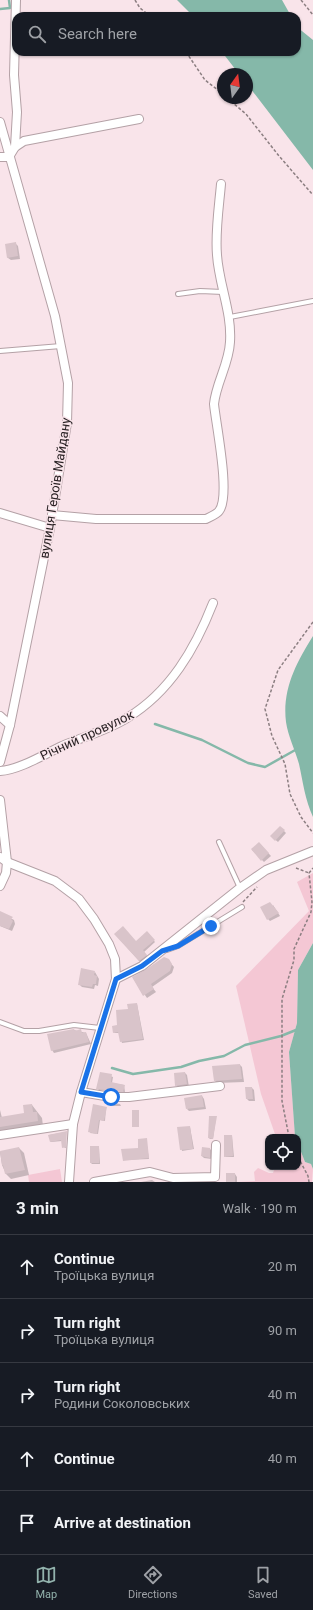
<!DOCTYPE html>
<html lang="en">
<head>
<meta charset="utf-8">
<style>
  :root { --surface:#171b24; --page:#242831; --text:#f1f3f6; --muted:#9ea1a6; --line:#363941; --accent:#92b2ac }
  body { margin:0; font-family:Roboto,sans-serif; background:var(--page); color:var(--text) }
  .controls { position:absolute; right:12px; bottom:12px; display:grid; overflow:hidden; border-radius:8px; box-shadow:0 1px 3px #0004 }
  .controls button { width:36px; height:36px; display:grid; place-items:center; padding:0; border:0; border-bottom:1px solid var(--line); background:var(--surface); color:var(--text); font:20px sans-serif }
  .compass { position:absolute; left:217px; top:68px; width:36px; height:36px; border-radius:50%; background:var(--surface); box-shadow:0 1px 3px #0004; rotate:14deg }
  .stop { position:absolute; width:12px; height:12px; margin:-9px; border:3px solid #1a73e8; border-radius:50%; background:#fff }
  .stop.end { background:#1a73e8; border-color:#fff; box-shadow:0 1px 4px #0008 }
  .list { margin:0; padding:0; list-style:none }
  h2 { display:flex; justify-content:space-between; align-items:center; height:52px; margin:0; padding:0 16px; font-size:17px }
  h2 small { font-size:13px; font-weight:400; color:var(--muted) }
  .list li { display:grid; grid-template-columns:26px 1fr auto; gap:12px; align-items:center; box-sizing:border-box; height:64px; padding:0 16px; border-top:1px solid var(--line) }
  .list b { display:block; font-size:15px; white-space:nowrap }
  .list p { margin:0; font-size:13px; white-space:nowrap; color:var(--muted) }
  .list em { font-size:13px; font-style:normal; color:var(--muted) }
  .icon { flex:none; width:22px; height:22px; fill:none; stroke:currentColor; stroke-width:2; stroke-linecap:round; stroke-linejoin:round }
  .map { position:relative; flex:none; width:313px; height:1182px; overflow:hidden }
  .search { position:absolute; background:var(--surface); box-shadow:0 1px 3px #0004; left:12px; right:12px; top:12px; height:44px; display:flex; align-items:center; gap:10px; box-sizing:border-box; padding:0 14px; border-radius:12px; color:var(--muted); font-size:15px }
  .sheet { height:372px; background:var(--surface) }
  nav { display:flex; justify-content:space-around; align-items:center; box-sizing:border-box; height:56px; border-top:1px solid var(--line); background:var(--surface); font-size:11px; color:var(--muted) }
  nav a { display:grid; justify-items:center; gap:2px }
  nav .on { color:var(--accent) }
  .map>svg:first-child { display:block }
  .green { fill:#f4c7d4 }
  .water { fill:#85b8a9 }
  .shadow { fill:#0003 }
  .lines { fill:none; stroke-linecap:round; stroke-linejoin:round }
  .stream { stroke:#85b8a9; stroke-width:2.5 }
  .building { fill:#d9c4ca }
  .service-casing { stroke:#b4a1a6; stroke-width:6 }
  .minor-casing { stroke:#b4a1a6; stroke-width:10 }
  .path { stroke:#8b7e81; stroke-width:1.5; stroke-dasharray:3 2; stroke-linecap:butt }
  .service { stroke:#fff; stroke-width:4 }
  .minor { stroke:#fff; stroke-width:8 }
  .route { stroke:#1a73e8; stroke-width:5 }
  .labels { text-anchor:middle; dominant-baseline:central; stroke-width:3; stroke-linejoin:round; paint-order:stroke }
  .street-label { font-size:13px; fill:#292224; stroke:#f9e4ea }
</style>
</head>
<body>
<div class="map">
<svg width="313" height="1182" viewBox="0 0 313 1182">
  <rect width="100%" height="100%" fill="#f9e4ea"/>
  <g class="green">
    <polygon points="313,873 313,943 298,970 297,1023 289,1052 295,1137 276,1137 261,1094 236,986 309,911 297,882"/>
    <polygon points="298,1144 305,1162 311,1164 313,1169 312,1182 236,1182 255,1181 254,1172 258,1168 269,1173 273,1173 275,1167 298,1167"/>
    <polygon points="60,1169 62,1182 29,1182 28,1175"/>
  </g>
  <g class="water">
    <polygon points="177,0 282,0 291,16 193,16"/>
    <polygon points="297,27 313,40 313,170 247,84 247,74 239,74 222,52 297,52"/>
    <path d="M313,636V817C305,800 303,782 299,764C295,750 288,736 286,722C282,690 296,663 313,636Z"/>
    <polygon points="313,943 313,1169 311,1164 305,1162 298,1144 298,1137 295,1137 289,1052 297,1023 298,970"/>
  </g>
  <g class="shadow">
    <polygon points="15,243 18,246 20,259 11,260 8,258 6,245"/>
    <polygon points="280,827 286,833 278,842 271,836"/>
    <polygon points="259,843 271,856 264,862 252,850"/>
    <polygon points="273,905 280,916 270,921 268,919"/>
    <polygon points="0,912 14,920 15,924 12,931 0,926"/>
    <polygon points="147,933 155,942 144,952 147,956 140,962 115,934 136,943"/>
    <polygon points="168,960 174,967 172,973 152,987 156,992 147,998 133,978"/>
    <polygon points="95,972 99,979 98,986 95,985 94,989 82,987 79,984"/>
    <polygon points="137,1004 144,1040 122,1043 119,1033 114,1033 129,1009"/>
    <polygon points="74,1030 86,1033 91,1044 54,1053 52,1050"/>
    <polygon points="240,1065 242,1067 244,1082 217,1083 215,1081"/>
    <polygon points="101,1073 113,1077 112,1083 124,1085 125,1092 99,1090 98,1089"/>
    <polygon points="185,1073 187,1075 189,1087 179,1088 176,1085"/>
    <polygon points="246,1088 252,1088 254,1090 255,1101 249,1101 247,1099"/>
    <polygon points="202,1096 204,1099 206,1109 189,1111 187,1109"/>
    <polygon points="111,1103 120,1104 121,1106 112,1106"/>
    <polygon points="32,1105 42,1118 43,1126 0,1132 0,1110 2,1118 25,1114"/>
    <polygon points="106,1108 105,1121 100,1120 98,1134 90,1133"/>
    <polygon points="216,1117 213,1139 210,1139 209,1138"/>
    <polygon points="190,1127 194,1149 182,1151 178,1128"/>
    <polygon points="66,1132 66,1148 63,1147 62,1141 51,1142 49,1135"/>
    <polygon points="232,1136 234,1157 226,1157 225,1156"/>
    <polygon points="146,1139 149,1159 124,1160 140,1149"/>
    <polygon points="99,1147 100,1164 92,1164 91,1163"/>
    <polygon points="19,1148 24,1153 29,1175 11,1179 6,1174 2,1165 0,1152"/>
    <polygon points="210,1149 212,1151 212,1159 204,1158 202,1156"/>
    <polygon points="235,1174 237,1177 237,1182 227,1182"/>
    <polygon points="152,1180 155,1182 141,1182"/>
  </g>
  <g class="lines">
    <g class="stream">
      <polyline points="0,9 10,8 9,0"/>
      <polyline points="155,724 202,740 248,763 265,767 297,749"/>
      <polyline points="112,1068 133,1074 181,1067 199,1061 224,1056 245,1045 281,1036 296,1030"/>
    </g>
  </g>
  <g class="building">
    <polygon points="16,242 18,256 7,258 5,244"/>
    <polygon points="280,826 285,830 275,841 270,836"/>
    <polygon points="259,842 269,853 261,861 251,849"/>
    <polygon points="270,902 279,913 267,920 260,907"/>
    <polygon points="0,911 13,917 11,919 13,921 9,929 0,926"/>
    <polygon points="123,926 136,941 147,931 155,940 143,950 147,955 139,961 114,934"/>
    <polygon points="164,957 169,959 172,964 170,971 151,984 154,989 143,996 132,977 145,970"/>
    <polygon points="81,968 95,971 94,975 97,976 96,984 93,984 92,987 78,985"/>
    <polygon points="137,1003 143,1039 120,1042 118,1032 113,1033 112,1026 117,1025 116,1010 128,1009 127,1004"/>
    <polygon points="74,1029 75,1031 81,1029 82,1033 86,1032 89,1042 51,1051 47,1034"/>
    <polygon points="240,1064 242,1079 214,1081 212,1066"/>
    <polygon points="100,1072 112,1074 111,1082 125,1085 123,1092 96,1089"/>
    <polygon points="185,1072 187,1084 175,1086 174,1073"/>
    <polygon points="245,1087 252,1087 253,1099 246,1099"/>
    <polygon points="202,1095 204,1107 186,1109 184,1098"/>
    <polygon points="32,1104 33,1112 37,1112 38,1121 0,1127 0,1117 24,1113 23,1105"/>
    <polygon points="93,1104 107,1107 104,1121 99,1120 97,1134 88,1132"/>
    <rect x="132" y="1110" width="7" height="17"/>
    <polygon points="209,1116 217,1116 213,1139 208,1138"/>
    <polygon points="190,1126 193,1149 180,1150 177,1127"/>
    <polygon points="67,1131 66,1147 62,1148 61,1140 50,1142 48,1135"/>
    <polygon points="224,1135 232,1135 233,1156 224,1157"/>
    <polygon points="147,1138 149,1158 123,1161 121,1149 138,1148 138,1139"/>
    <rect x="90" y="1146" width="9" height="17"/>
    <polygon points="19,1147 25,1170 5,1174 3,1165 2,1165 0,1151"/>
    <polygon points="202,1147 210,1148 210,1158 201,1156"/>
    <rect x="226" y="1173" width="9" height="9"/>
  </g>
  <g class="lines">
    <defs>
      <g id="service">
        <polyline points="178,294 200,291 223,292"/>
        <polyline points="230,317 313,301"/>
        <polyline points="0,351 61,346"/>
        <polyline points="219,842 240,888"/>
        <polyline points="167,950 178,946 242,907"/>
        <polyline points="0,1022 24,1031 39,1031 74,1025 100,1028"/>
      </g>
      <g id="minor">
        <polyline points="0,122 55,316 68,383 67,423 50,528 10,725 0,762"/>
        <polyline points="15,147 17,112 14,75 16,0"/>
        <polyline points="0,157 9,157 15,147 24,141 139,119"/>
        <polyline points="0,513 50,528"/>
        <path d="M52,515L96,519H206C210,517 217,514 219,511C231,496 216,425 214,404C216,383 229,364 230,342C232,312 219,285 217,255C215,232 219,207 221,184"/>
        <polyline points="0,716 10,725"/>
        <path d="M0,771C19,770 45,754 62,746C83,737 108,730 127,718C170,692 195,649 213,603"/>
        <polyline points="0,800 7,862 6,873 0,886"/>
        <polyline points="0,857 7,862 55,881 79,899 94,919 109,944 115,959 116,979 81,1092 73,1124 69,1182"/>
        <polyline points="116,979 142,966 240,888 266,870 313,851"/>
        <polyline points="81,1092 111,1097 129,1097 220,1086"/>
        <polyline points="0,1135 73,1124"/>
        <polyline points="94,1182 150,1172 173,1178 215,1177 216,1145"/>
      </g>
    </defs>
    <use href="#service" class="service-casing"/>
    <use href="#minor" class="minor-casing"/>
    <g class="path">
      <polyline points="135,0 140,8 150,16"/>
      <polyline points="301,0 313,15"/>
      <polyline points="186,52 205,80 223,94"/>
      <polyline points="227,98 246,114 279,156 313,195"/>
      <polyline points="313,622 278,670 265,709 272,736 285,764 290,794 301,817 313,833"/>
      <polyline points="296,868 309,873"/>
      <polyline points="309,873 313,868"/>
      <polyline points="243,902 257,887"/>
      <polyline points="289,1137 282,1101 282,999 294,960 294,949 311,912 312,902 309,873"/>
      <polyline points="298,1157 308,1176 309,1182"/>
    </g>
    <use href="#service" class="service"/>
    <use href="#minor" class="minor"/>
  </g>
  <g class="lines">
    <polyline class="route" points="111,1097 81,1092 116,979 142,966 162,951 178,946 211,926"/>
  </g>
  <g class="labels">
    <g class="street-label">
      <text transform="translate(55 488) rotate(-81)">вулиця Героїв Майдану</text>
      <text transform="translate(87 735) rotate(-25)">Річний провулок</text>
    </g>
  </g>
</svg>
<div class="controls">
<button><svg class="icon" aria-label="locate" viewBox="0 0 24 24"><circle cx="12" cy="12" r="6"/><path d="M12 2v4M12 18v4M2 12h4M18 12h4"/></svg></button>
</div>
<svg class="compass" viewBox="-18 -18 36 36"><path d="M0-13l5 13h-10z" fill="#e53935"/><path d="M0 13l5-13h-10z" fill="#9ea1a6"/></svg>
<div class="stop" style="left:111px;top:1097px"></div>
<div class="stop end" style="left:211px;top:926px"></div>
<div class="search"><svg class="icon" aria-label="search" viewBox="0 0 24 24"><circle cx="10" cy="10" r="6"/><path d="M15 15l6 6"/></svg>Search here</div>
</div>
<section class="sheet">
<h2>3 min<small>Walk · 190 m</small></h2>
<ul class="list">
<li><svg class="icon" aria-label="ahead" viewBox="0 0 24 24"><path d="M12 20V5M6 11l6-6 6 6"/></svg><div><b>Continue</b><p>Троїцька вулиця</p></div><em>20 m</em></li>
<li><svg class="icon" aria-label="right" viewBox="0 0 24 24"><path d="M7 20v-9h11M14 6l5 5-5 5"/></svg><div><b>Turn right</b><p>Троїцька вулиця</p></div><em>90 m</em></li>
<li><svg class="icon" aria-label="right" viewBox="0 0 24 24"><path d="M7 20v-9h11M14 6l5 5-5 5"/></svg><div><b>Turn right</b><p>Родини Соколовських</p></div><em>40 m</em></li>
<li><svg class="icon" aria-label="ahead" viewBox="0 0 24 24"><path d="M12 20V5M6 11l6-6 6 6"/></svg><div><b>Continue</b></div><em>40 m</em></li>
<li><svg class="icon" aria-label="arrive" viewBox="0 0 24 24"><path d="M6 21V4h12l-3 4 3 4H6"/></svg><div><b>Arrive at destination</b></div></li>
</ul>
</section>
<nav>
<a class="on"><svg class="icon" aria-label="map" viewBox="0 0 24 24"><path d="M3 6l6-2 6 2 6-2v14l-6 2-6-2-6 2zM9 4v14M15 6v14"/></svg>Map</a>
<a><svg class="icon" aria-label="directions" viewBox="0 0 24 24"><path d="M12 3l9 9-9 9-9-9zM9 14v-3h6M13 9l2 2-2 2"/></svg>Directions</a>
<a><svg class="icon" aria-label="saved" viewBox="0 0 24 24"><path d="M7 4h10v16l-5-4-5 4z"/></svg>Saved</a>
</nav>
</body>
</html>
